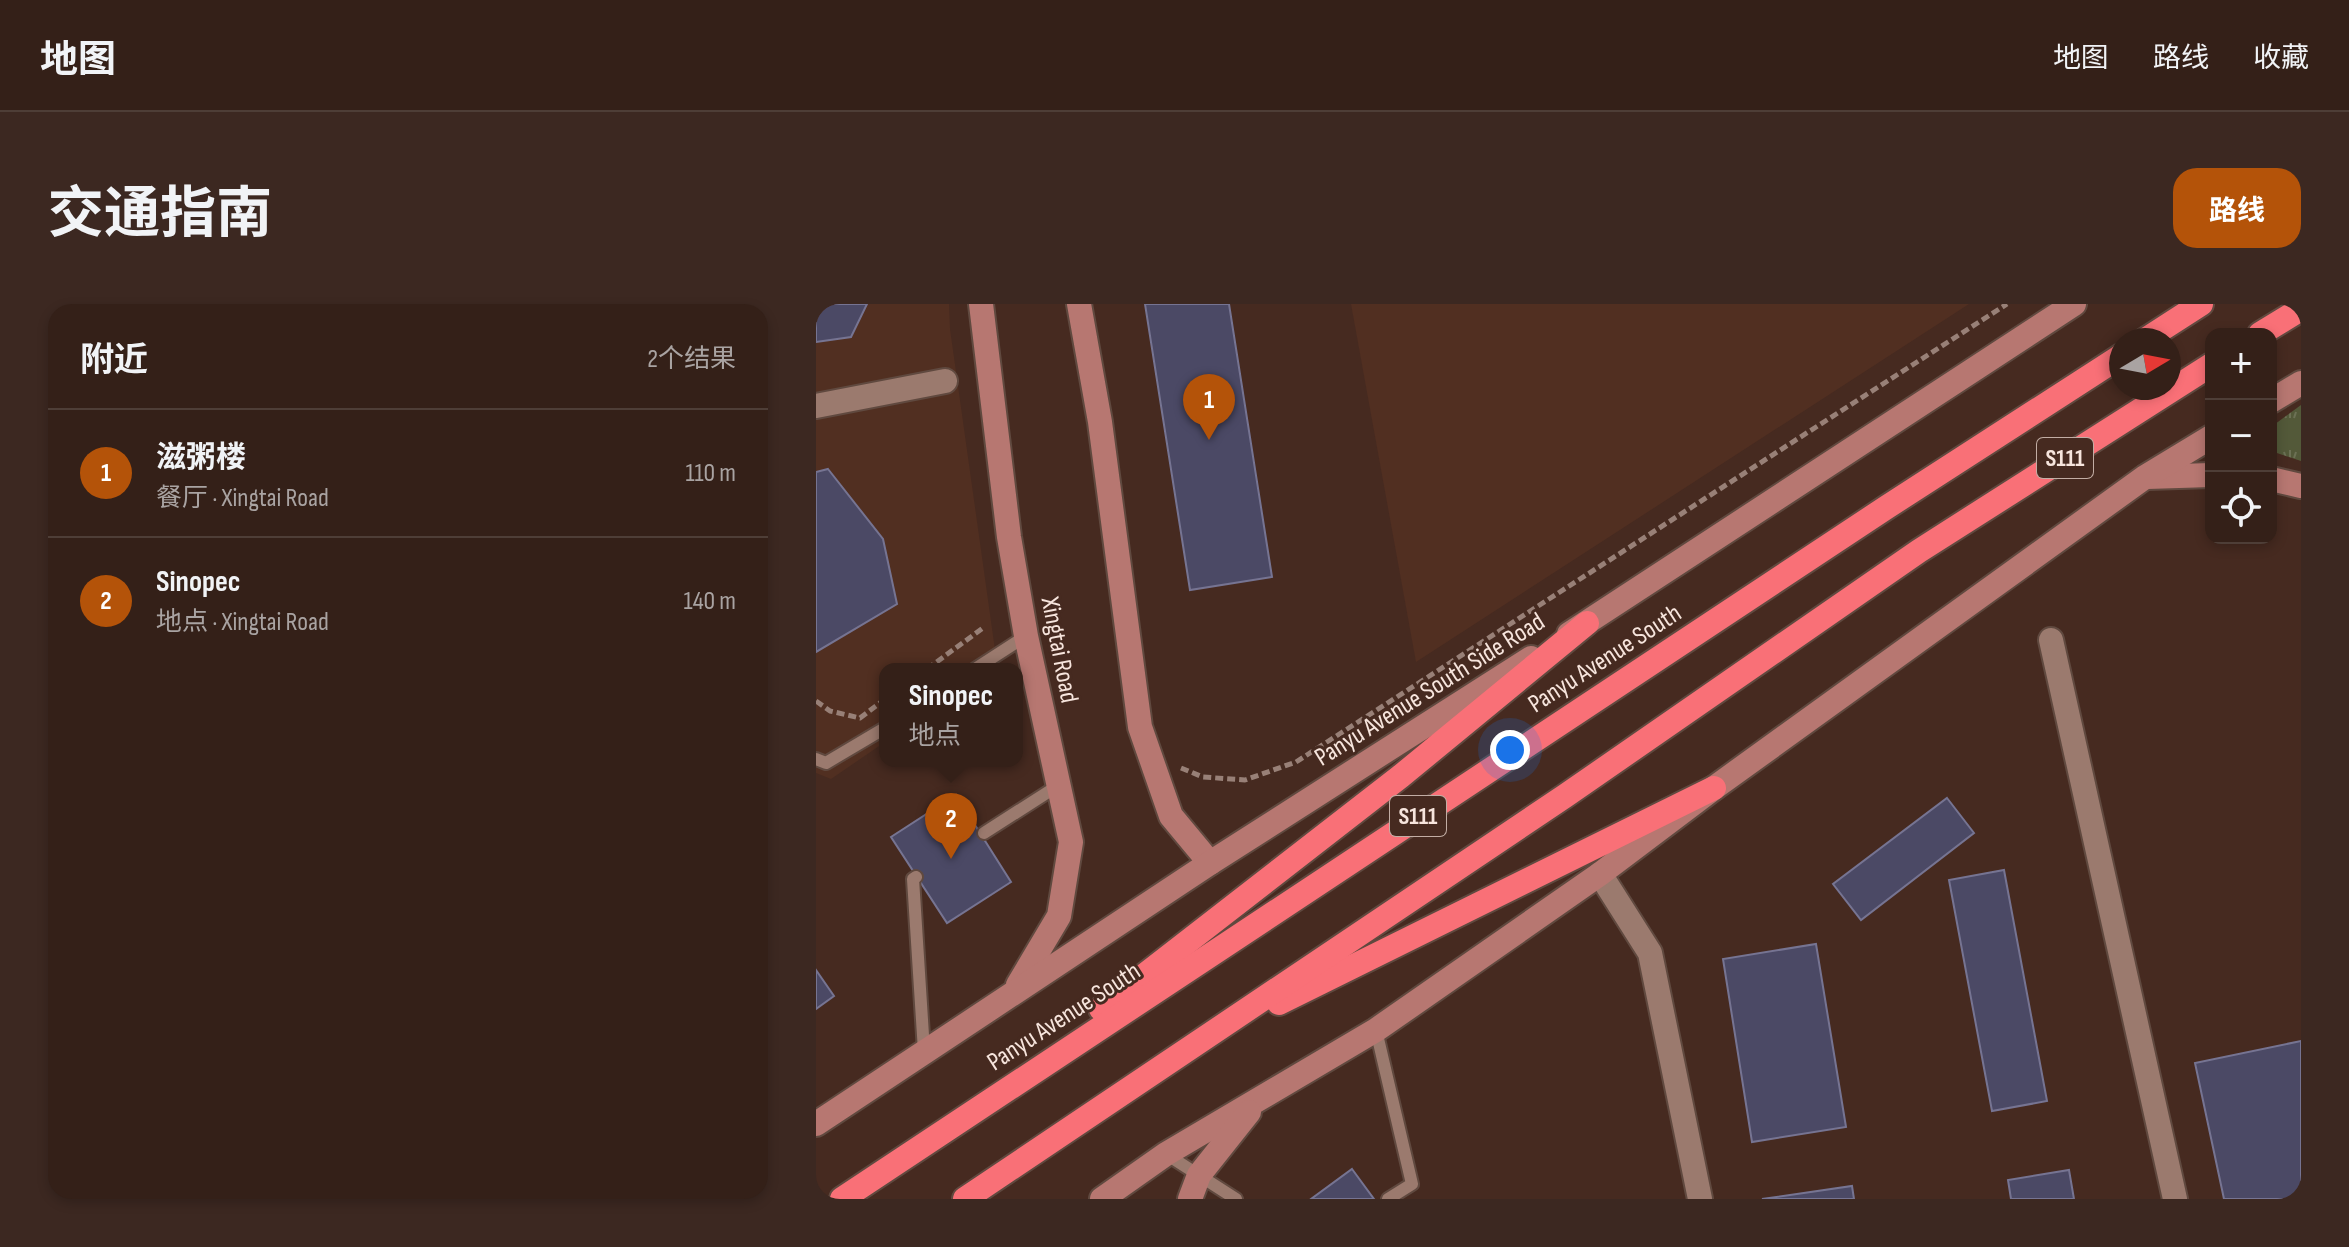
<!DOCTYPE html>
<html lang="zh">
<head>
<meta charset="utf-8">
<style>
  :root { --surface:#342018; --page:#3c2821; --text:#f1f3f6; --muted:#a9a3a2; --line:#4e3e37; --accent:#b45309 }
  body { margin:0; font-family:"Sofia Sans Condensed","Noto Sans SC",sans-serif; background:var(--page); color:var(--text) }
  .controls { position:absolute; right:24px; top:24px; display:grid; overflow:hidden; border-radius:16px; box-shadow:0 4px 12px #0003 }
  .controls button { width:72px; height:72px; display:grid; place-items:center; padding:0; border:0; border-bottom:2px solid var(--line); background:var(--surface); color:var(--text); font:40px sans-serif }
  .compass { position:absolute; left:1293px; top:24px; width:72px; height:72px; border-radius:50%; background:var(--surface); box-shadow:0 4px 12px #0003; rotate:80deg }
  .you { position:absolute; left:694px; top:446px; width:28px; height:28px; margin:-20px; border:6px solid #fff; border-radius:50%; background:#1a73e8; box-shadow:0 0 0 12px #1a73e833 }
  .badge { display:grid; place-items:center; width:52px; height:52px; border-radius:50%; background:var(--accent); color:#fff; font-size:26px; font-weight:700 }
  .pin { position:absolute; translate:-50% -66px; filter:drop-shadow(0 2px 4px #0008) }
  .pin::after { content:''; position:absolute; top:42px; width:28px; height:24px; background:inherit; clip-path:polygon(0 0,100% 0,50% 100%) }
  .popup { position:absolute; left:63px; top:359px; width:144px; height:104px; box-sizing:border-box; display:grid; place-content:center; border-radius:16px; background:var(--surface); filter:drop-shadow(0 2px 6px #0005); font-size:26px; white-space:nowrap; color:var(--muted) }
  .popup b { font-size:30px; color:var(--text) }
  .popup::after { content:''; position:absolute; left:50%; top:100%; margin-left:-16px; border:16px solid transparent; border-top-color:var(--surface) }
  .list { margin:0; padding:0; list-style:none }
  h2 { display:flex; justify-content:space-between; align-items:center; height:104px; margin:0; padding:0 32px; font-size:34px }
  h2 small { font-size:26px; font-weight:400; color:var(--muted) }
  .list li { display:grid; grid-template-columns:52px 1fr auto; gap:24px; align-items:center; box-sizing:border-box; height:128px; padding:0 32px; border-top:2px solid var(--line) }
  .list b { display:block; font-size:30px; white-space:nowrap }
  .list p { margin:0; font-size:26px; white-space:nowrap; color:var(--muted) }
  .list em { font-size:26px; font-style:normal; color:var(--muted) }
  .icon { flex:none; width:44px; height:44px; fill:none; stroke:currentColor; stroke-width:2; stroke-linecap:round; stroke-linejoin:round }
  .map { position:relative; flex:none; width:1485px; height:895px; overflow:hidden; border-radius:24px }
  header { display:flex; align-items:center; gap:48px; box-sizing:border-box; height:112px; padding:0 40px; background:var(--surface); border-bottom:2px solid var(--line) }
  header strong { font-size:38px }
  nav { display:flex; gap:44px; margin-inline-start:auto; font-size:28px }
  .intro { display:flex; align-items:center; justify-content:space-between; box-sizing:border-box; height:192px; padding:0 48px }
  h1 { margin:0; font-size:56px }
  .button { padding:20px 36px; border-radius:24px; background:var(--accent); color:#fff; font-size:28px; font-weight:700 }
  main { display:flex; gap:48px; padding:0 48px }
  aside { flex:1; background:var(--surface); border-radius:24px; box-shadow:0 4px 12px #0003 }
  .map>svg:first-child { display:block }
  .built { fill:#512f21 }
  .grass { fill:url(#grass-tufts) }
  .building { fill:#4b4965; stroke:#767492; stroke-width:2 }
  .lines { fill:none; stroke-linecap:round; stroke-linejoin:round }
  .lane-casing { stroke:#60493f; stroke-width:16 }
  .street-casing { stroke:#60493f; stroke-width:28 }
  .secondary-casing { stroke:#60493f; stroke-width:28 }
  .highway-casing { stroke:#60493f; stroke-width:28 }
  .path { stroke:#988077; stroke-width:5; stroke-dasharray:8 4; stroke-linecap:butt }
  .lane { stroke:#9b7a6e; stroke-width:12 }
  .street { stroke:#9b7a6e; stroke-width:24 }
  .secondary { stroke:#b77771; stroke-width:24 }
  .highway { stroke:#f97077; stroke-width:24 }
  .labels { text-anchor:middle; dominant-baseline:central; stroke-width:6; stroke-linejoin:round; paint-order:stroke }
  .shield { fill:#462a20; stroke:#c2ada4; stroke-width:2 }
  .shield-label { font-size:24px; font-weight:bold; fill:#f7e5dd }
  .street-label { font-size:26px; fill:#f7e5dd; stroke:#462a20 }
</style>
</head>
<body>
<header>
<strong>地图</strong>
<nav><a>地图</a><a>路线</a><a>收藏</a></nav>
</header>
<div class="intro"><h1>交通指南</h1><a class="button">路线</a></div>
<main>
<aside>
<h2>附近<small>2个结果</small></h2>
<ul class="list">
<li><span class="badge">1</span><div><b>滋粥楼</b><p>餐厅 · Xingtai Road</p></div><em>110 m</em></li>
<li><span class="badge">2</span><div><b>Sinopec</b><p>地点 · Xingtai Road</p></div><em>140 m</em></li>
</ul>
</aside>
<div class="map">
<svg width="1485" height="895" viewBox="0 0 1485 895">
  <defs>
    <pattern id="grass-tufts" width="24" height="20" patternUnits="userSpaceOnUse" patternTransform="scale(2)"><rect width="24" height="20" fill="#535939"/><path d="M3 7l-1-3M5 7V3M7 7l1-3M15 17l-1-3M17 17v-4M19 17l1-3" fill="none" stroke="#6c7155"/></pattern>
  </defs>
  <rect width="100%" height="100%" fill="#462a20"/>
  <g class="built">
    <polygon points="0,0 133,0 134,25 181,360 174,365 69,365 69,438 15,475 0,469"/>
    <polygon points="535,0 1153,0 600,358"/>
  </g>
  <polygon class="grass" points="1485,101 1485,157 1455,147 1455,123"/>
  <g class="building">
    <polygon points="0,0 51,0 35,33 0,38"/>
    <polygon points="329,0 413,0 456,273 374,286"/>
    <polygon points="12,165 67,235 81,300 0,348 0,168"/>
    <polygon points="140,491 195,578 131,619 75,533"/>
    <polygon points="1131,494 1158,529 1045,616 1017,580"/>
    <polygon points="1188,566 1231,797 1176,807 1133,576"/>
    <polygon points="1000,640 1030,823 936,838 907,655"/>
    <polygon points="0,666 18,692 0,705"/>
    <polygon points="1485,737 1485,895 1408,895 1379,759"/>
    <polygon points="536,865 558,895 495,895"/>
    <polygon points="1253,866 1258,895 1195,895 1192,876"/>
    <polygon points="1036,882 1038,895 946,895"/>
  </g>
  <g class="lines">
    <defs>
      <g id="lane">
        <polyline points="159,365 210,332"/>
        <polyline points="0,455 10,459 69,424"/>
        <polyline points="168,529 243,481"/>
        <polyline points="100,573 97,575 108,747"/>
        <polyline points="560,726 596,880 572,895"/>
        <polyline points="350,850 420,895"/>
      </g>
      <g id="street">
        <polyline points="0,102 129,77"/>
        <polyline points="1235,336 1359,895"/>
        <polyline points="784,570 834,649 884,895"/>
      </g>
      <g id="secondary">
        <polyline points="165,0 193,233 210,332 255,538 243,612 202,681"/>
        <polyline points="263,0 284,118 324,423 355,512 394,559"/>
        <polyline points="1455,97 1485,79"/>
        <polyline points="1331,173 1395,171"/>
        <polyline points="1455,175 1485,182"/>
        <polyline points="753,330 1258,0"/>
        <polyline points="0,820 394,559 715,354"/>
        <polyline points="286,895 350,850 560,726 784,570 898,484 1329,173 1395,133"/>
        <polyline points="374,895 383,871 433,808"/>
      </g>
      <g id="highway">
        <polyline points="1444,30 1485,5"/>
        <polyline points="1329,36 1385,0"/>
        <polyline points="463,699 898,484"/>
        <polyline points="285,705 585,472 771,319"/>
        <polyline points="26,895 1071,203 1305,52"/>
        <polyline points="149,895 749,492 1103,247 1395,61"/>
      </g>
    </defs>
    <use href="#lane" class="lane-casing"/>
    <use href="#street" class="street-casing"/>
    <use href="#secondary" class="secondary-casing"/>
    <use href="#highway" class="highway-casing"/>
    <g class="path">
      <polyline points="111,365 167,324"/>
      <polyline points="0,397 14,407 44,414 69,395"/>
      <polyline points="365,464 387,473 429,476 480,458 1191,0"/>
    </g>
    <use href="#lane" class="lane"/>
    <use href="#street" class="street"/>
    <use href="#secondary" class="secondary"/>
    <use href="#highway" class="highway"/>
  </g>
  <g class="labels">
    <g class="shield">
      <rect x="1221" y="134" width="56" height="40" rx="6"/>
      <rect x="574" y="492" width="56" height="40" rx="6"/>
    </g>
    <g class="shield-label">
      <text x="1249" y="154">S111</text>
      <text x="602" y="512">S111</text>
    </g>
    <g class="street-label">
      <text transform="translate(243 346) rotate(79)">Xingtai Road</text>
      <text transform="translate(789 355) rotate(-33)">Panyu Avenue South</text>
      <text transform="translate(614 386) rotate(-32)">Panyu Avenue South Side Road</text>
      <text transform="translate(248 713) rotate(-33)">Panyu Avenue South</text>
    </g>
  </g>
</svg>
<div class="controls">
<button>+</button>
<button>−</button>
<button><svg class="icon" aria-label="locate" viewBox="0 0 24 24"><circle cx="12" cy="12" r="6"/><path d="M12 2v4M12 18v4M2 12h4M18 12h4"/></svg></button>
</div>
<svg class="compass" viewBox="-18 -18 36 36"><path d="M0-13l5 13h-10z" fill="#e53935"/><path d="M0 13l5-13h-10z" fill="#a9a3a2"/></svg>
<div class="you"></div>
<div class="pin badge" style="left:393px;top:136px">1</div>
<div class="pin badge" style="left:135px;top:555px">2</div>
<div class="popup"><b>Sinopec</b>地点</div>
</div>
</main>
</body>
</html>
